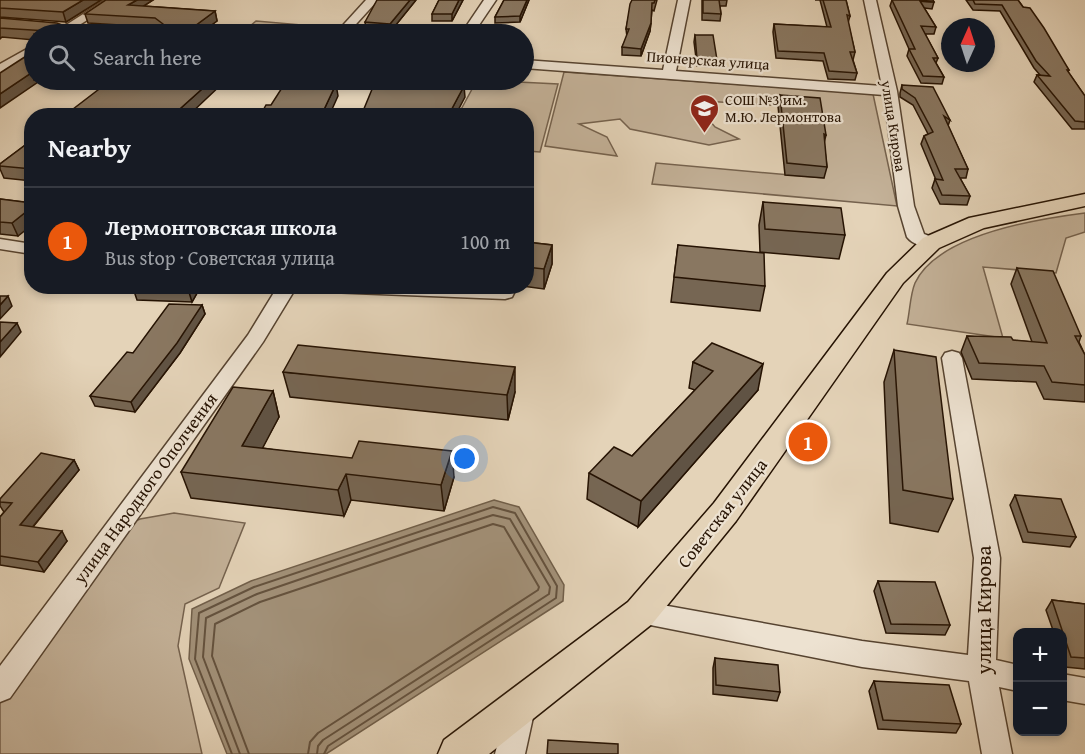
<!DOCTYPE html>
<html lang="en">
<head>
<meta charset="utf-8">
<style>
  :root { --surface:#171b24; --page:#20242c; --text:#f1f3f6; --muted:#9ea1a6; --line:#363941; --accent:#ea580c }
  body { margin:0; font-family:"Gentium Book Plus",serif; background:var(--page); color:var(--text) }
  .controls { position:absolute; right:18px; bottom:18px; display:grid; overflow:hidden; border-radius:12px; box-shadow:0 3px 9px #0003 }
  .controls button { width:54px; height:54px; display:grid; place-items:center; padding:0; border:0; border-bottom:2px solid var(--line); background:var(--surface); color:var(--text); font:30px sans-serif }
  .compass { position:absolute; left:941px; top:18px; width:54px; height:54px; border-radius:50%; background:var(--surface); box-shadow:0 3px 9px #0003; rotate:3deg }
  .you { position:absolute; left:465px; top:459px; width:21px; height:21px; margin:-15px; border:4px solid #fff; border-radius:50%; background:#1a73e8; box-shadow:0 0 0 9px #1a73e833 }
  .badge { display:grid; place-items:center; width:39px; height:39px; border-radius:50%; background:var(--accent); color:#fff; font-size:20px; font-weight:700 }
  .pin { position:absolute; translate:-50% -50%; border:3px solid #fff; box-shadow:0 2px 6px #0006 }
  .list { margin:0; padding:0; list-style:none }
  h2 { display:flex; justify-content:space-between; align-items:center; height:78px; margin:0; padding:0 24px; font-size:26px }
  h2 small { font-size:20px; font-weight:400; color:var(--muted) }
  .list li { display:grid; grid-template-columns:39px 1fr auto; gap:18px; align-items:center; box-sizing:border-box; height:108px; padding:0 24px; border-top:2px solid var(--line) }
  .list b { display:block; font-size:22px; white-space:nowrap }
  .list p { margin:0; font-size:20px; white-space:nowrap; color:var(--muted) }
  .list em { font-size:20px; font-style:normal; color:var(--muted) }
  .icon { flex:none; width:33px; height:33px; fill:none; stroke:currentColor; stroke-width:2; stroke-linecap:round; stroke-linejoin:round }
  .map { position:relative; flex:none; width:1085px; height:754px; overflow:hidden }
  .search { position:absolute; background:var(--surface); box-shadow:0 3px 9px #0003; left:24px; top:24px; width:510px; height:66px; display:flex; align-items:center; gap:15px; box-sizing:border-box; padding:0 21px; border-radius:33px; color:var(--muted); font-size:22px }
  .panel { position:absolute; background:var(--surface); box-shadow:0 3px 9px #0003; left:24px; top:108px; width:510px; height:186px; border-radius:24px }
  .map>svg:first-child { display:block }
  .green { fill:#c4b299; stroke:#75624e; stroke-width:1.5 }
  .water { fill:#a3927a; stroke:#715f4a; stroke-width:1.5 }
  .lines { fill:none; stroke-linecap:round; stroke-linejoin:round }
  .shore { stroke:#64523e; stroke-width:2 }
  .minor-casing { stroke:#564330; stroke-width:3 }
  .major-casing { stroke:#261303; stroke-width:3 }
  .minor { fill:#ede2d1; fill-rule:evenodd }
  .major { fill:#e4d3b8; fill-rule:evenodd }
  .wall { fill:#766653; stroke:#261303; stroke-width:1.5 }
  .shaded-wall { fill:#605344; stroke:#261303; stroke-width:1.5 }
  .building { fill:#897761; stroke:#261303; stroke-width:1.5 }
  .labels { text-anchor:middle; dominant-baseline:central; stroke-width:4.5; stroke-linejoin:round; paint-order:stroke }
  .far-street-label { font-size:15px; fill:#261303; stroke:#ede2d1 }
  .far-poi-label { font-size:15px; fill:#261303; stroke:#ede2d1; text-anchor:start }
  .street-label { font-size:18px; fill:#261303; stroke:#ede2d1 }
  .near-street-label { font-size:21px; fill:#261303; stroke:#ede2d1 }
</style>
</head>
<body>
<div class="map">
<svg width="1085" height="754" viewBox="0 0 1085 754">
  <rect width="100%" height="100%" fill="#e4d3b8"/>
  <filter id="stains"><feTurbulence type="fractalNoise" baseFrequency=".00333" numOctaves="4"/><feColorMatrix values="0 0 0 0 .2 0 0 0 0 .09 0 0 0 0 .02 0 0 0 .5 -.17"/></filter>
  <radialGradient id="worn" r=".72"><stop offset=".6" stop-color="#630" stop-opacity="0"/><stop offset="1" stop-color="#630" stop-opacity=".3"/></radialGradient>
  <g class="green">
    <polygon points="256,21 314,26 305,34 243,32"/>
    <polygon points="564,72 873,94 897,206 652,184 656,163 824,178 817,108 704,101 703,113 715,127 739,139 709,145 630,129 620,119 579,124 607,137 617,156 545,146"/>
    <polygon points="477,80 558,84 540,152 527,151 526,116 458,115"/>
    <path d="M1085,213V232L1066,238L1056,273L983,267L1003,338L907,324C910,311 910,295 915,283C938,234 1037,219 1085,213Z"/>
    <polygon points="174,513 245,523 219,588 185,604 178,646 202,754 0,754 0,696 119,529 140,519"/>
  </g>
  <polygon class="water" points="494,500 519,507 564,585 563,601 326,754 227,754 189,659 192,609 251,581"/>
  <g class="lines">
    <g class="shore">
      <polyline points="232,754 195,659 199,613 254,587 493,507 515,513 557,586 556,598 328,746 324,754"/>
      <polyline points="240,754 203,657 206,618 257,594 418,539 493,515 510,519 550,587 549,594 323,740 318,746 317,754"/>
      <polyline points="249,754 212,656 215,624 260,602 493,524 504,527 539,587 538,590 318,733 310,742 308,754"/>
    </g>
    <defs>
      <g id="minor">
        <polygon points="105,0 119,0 65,34 52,34"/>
        <polygon points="366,0 378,0 347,34 335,34"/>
        <polygon points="484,0 496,0 473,34 461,34"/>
        <path d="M678,0H690L676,71L882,86L864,0H876L897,91L914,206L924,234L937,239L940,243L937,247C928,249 913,245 907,237L898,206L884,95L524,68V60L663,70Z"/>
        <polygon points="34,45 34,54 0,74 0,64"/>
        <polygon points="0,239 32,244 32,254 0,249"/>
        <polygon points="278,286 297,286 263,342 10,698 0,702 0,666 248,335"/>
        <polygon points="320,286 483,286 512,289 514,293 512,297 505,299 329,292 322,290"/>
        <polygon points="952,351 959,353 962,358 1000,558 996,660 1018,665 1018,691 999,687 1012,754 982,754 969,681 862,667 630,621 626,613 630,605 640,601 862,641 968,655 974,558 942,358 945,353"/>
        <polygon points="1062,674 1085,678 1085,704 1062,700"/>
        <polygon points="520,694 531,698 535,708 525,754 495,754 509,698"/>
      </g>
      <polygon id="major" points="1085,194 1085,206 984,228 939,248 903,283 736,521 652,624 489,754 438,754 444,740 628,602 714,503 887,273 923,238 969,218"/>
    </defs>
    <use href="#minor" class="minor-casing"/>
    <use href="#major" class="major-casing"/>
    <use href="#minor" class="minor"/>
    <use href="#major" class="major"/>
  </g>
  <g class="wall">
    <polygon points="0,0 101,0 66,22 0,17"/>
    <polygon points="106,0 153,0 144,6 215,11 217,21 199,34 34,34 34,40 2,37 0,39 0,18 62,25 136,26 88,23 85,14"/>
    <polygon points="416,0 391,31 366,29 365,22"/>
    <polygon points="439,0 463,0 452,21 432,21 432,14"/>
    <polygon points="504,0 529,0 520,22 495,23 495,17"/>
    <polygon points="632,0 657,0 654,11 652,10 650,31 641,56 622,55 622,47 627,37 626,29"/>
    <polygon points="702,0 727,0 726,6 720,6 721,14 720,21 702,20"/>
    <polygon points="815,0 846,0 850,16 848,23 855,52 853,60 857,73 855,80 828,79 823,61 776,58 773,32 774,24 827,27 820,0"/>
    <polygon points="892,0 934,2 932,9 924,8 936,27 934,34 925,34 938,58 936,63 944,77 942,84 921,83 907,56 909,49 890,6"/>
    <polygon points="966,0 1018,0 1069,70 1068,72 1085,96 1085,129 1072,129 1034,82 1037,75 1040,75 1034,68 1000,11 973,10"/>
    <polygon points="695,35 717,60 716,67 697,66 694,42"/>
    <polygon points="902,85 950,120 948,126 968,169 966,178 960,178 970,196 967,205 940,204 932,188 935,179 936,180 921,144 924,136 928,134 913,105 900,97 900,93"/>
    <polygon points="780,95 826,135 824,143 827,167 824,178 785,175 778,106"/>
    <polygon points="32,140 32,181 4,178 0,169 0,164"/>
    <polygon points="0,199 32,203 18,236 0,234"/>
    <polygon points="763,202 845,235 839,259 760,252 759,225"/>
    <polygon points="526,242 552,245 552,264 544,289 522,286 526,286"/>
    <polygon points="678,245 765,286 760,311 671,302"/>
    <polygon points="1017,268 1081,336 1079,342 1085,355 1085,402 1044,399 1036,382 972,379 961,352 967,336 1032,342 1011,284"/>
    <polygon points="137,286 201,286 192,302 137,300 134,291"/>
    <polygon points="202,305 205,314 180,353 135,412 95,406 90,396 133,353"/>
    <polygon points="894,350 953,499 938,532 890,523 884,382"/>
    <polygon points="693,362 758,390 638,527 587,499 589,473 632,456 695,390 689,388"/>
    <polygon points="283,372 515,392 508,420 290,397"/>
    <polygon points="273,391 279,417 262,448 454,477 444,511 351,500 344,516 191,498 181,472"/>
    <polygon points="74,460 79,470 33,527 67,541 44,572 0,565 0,517 4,512 0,506 0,499"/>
    <polygon points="1015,495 1076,537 1070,547 1023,542 1010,505"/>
    <polygon points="878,581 950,625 945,635 886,633 874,591"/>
    <polygon points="1052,600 1085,604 1085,669 1065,667 1062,659 1062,633 1054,633 1046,610"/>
    <polygon points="715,658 780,692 777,701 713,694 713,668"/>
    <polygon points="874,681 961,724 956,733 878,729 869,691"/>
  </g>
  <g class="shaded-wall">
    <polygon points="83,0 101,0 66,22 63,12"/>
    <polygon points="137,0 153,0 131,14 128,5"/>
    <polygon points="410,0 416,0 391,31 390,24"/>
    <polygon points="459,0 463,0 452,21 452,14"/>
    <polygon points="527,0 529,0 520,22 520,16"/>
    <polygon points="215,11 217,21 199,34 184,34"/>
    <polygon points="651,23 650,31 641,56 641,49"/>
    <polygon points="34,71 34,80 41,80 0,108 0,94"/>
    <polygon points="212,80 224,80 224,82 188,116 172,116"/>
    <polygon points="322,80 330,80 321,96 319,84"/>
    <polygon points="336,84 338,96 329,116 321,116"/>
    <polygon points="464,86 465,97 455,116 448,116"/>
    <polygon points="32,207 32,225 18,236 12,223"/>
    <polygon points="552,245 552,264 544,289 544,269"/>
    <polygon points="193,286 201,286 192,302 189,292"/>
    <polygon points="8,296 12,306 0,319 0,305"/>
    <polygon points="202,305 205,314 180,353 135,412 131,402"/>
    <polygon points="17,323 21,332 0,357 0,342"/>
    <polygon points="763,364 758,390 638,527 641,501"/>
    <polygon points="515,367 515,392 508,420 507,395"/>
    <polygon points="273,391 279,417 250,472 242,446"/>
    <polygon points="452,451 454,477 444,511 441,485"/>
    <polygon points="74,460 79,470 26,535 20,525"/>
    <polygon points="346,474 351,500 344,516 338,490"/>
    <polygon points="62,531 67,541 44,572 38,562"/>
  </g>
  <g class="building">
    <polygon points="0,0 83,0 63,12 0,8"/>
    <polygon points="106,0 137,0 128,5 215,11 184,34 60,34 64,32 0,28 0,18 57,23 62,25 160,27 163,24 155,18 85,14"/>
    <polygon points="377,0 410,0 390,24 365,22"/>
    <polygon points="439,0 459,0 452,14 432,14"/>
    <polygon points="504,0 527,0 520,16 495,17"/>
    <polygon points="632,0 655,0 654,3 652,3 651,23 641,49 622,47 629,29 626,29 630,4"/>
    <polygon points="703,0 719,0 721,14 703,13"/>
    <polygon points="823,0 846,0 850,16 847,15 855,52 850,52 857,73 829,71 824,53 778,51 774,24 831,27"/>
    <polygon points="892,0 933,0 934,2 920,1 936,27 921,26 938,58 933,58 944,77 923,76 909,49 915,49"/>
    <polygon points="973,0 1018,0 1023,7 1030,8 1044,28 1069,70 1067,70 1085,96 1085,122 1075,121 1037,75 1050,76 1036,61 1002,5 975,4"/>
    <polygon points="695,35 713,35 717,60 697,59"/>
    <polygon points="34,51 34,71 0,94 0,73"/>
    <polygon points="111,80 212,80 172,116 64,116"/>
    <polygon points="287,80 322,80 319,84 336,84 321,116 260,116 266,105 271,105"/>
    <polygon points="373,80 419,80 418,82 420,80 449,80 464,86 448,116 361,116 375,82 372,82"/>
    <polygon points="902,85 933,87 950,120 944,116 968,169 955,169 970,196 942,195 935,179 943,180 924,136 933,132 915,98 902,89"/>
    <polygon points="780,95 820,98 826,135 824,134 827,167 787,163"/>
    <polygon points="32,140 32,169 0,166 0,164"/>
    <polygon points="0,199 32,203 32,207 12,223 0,222"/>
    <polygon points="763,202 841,208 845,235 765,229"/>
    <polygon points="526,242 552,245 544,269 526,267"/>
    <polygon points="678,245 764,253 765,286 674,277"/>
    <polygon points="1017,268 1053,271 1081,336 1075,336 1085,355 1085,385 1052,382 1044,366 979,363 967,336 1011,337 1013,340 1047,343"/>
    <polygon points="137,286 193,286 189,292 134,291"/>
    <polygon points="0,296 8,296 0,305"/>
    <polygon points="169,304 202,305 177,343 131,402 90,396 127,352 133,353"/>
    <polygon points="0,322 17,323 0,342"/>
    <polygon points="712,343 763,364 641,501 589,473 614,447 632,456 713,371 693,362"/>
    <polygon points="298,345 515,367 507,395 283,372"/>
    <polygon points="894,350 936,357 953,499 903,490"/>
    <polygon points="233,387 273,391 242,446 352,458 359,441 452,451 441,485 346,474 338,490 181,472"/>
    <polygon points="41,453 74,460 20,525 62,531 38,562 0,556 0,517 12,503 0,502 0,499"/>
    <polygon points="1015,495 1061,499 1076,537 1028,532"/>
    <polygon points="878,581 935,582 950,625 891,624"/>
    <polygon points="1052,600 1085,604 1085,658 1071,657"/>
    <polygon points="715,658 778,665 780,692 716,685"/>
    <polygon points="874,681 949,685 961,724 883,720"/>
    <polygon points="548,740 618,744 618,754 547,754"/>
  </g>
  <defs>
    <symbol id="school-pin" viewBox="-11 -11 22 30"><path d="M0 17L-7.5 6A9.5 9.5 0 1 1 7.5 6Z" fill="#8f2418" stroke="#ede2d1"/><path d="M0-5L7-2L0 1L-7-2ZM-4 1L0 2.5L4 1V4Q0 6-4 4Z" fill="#fff"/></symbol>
  </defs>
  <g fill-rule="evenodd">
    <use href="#school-pin" x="688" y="92" width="33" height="45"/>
  </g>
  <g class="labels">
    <g class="far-street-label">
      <text transform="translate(708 60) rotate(4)">Пионерская улица</text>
      <text transform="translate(894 126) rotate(81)">улица Кирова</text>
    </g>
    <g class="far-poi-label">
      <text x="725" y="99">СОШ №3 им.<tspan x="725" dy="17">М.Ю. Лермонтова</tspan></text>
    </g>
    <g class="street-label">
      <text transform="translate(145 488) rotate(-54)">улица Народного Ополчения</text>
      <text transform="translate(722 513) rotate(-52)">Советская улица</text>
    </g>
    <g class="near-street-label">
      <text transform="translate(983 610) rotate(-90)">улица Кирова</text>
    </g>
  </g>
  <rect width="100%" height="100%" filter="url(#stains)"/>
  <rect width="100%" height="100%" fill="url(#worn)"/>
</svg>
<div class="controls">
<button>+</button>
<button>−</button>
</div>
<svg class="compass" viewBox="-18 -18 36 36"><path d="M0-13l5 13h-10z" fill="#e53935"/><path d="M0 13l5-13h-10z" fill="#9ea1a6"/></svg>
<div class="you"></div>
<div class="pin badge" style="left:808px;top:442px">1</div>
<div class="search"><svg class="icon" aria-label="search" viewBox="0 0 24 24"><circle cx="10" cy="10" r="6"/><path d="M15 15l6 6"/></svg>Search here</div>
<section class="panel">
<h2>Nearby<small></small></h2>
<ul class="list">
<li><span class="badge">1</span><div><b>Лермонтовская школа</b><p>Bus stop · Советская улица</p></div><em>100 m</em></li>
</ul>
</section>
</div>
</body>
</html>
